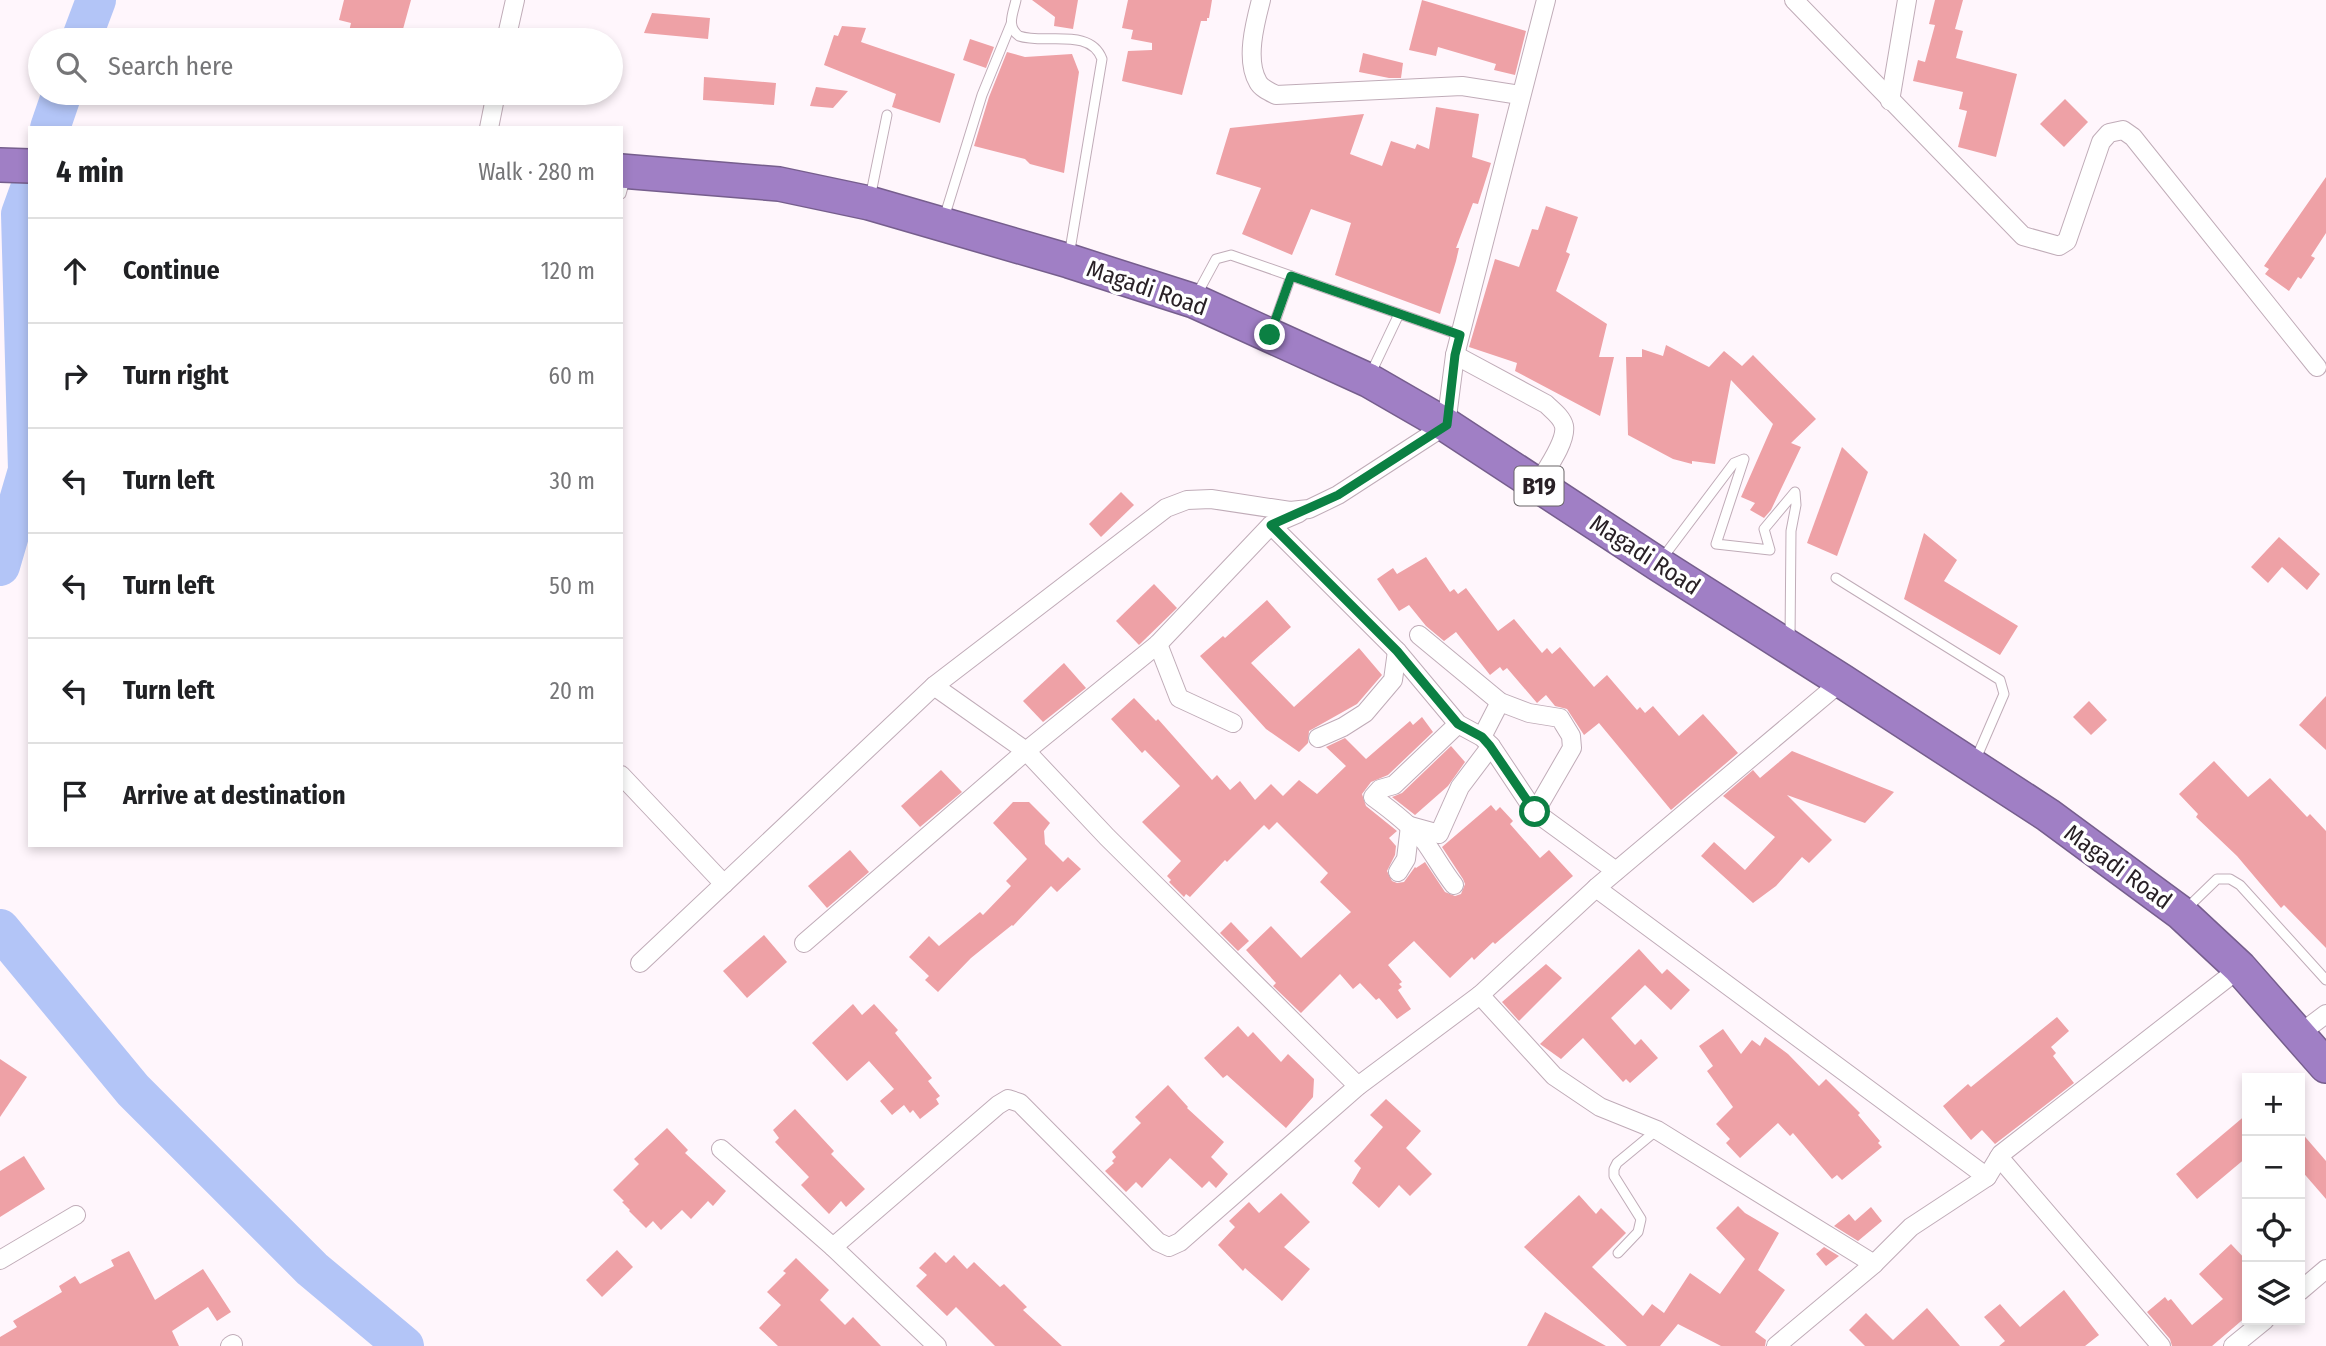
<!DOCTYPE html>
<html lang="en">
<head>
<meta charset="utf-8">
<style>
  :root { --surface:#fff; --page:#f2f2f2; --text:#202124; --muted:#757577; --line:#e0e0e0 }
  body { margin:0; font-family:"Fira Sans Condensed",sans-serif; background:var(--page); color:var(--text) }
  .controls { position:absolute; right:21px; bottom:21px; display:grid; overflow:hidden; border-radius:0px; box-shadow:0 4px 10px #0003 }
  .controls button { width:63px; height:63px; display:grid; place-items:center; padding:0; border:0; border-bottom:2px solid var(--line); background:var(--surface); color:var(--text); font:35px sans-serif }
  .stop { position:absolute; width:21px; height:21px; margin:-16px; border:5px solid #0b8043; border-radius:50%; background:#fff }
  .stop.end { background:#0b8043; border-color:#fff; box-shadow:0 2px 7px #0008 }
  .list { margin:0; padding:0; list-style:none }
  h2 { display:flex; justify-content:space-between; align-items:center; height:91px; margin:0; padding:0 28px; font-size:30px }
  h2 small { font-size:23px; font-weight:400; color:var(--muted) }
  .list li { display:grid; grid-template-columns:46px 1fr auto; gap:21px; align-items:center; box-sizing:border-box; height:105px; padding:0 28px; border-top:2px solid var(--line) }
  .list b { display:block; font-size:26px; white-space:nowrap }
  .list em { font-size:23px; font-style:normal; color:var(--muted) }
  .icon { flex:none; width:38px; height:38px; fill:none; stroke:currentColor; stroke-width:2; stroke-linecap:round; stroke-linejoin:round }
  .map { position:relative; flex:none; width:2326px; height:1346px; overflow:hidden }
  .search { position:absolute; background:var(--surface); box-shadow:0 4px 10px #0003; left:28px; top:28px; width:595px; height:77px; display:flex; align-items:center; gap:18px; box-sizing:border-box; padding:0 24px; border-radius:38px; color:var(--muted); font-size:26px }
  .panel { position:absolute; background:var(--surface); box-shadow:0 4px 10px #0003; left:28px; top:126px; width:595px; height:721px; border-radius:0px }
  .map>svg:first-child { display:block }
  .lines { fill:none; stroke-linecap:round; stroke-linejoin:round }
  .river { stroke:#b3c5f7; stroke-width:40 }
  .building { fill:#eea1a6 }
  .lane-casing { stroke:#c0acb8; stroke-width:11 }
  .street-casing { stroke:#c0acb8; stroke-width:20 }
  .highway-casing { stroke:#765e8d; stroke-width:36 }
  .lane { stroke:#fff; stroke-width:9 }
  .street { stroke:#fff; stroke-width:18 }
  .highway { stroke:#a07fc5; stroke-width:33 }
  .route { stroke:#0b8043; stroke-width:9 }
  .labels { text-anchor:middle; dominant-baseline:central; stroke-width:7; stroke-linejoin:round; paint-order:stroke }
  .shield { fill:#fff; stroke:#696467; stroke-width:2 }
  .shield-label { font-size:23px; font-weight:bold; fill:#292126 }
  .street-label { font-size:24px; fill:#292126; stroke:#fff }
</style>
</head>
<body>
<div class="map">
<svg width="2326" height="1346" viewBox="0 0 2326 1346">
  <rect width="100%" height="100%" fill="#fff6fc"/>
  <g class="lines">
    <g class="river">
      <polyline points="81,40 96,0"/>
      <polyline points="50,128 62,93"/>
      <polyline points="0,566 28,470 21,214 30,189"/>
      <polyline points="0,929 133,1090 312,1269 404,1346"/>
    </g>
  </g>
  <g class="building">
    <polygon points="344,0 411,0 400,40 347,40 351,23 339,20"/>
    <polygon points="1032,0 1078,0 1073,29 1054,26 1055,17"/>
    <polygon points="1128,0 1212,0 1209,18 1207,18 1207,21 1201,21 1182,95 1122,81 1128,51 1152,50 1152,43 1131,39 1133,30 1122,28"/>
    <polygon points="1422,0 1526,31 1515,75 1494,70 1496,64 1438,47 1436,56 1409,50"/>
    <polygon points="1935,0 1963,0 1955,29 1963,31 1956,58 2017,74 1996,157 1958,147 1967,111 1959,109 1963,92 1913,81 1918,60 1925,62 1935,25 1929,24"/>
    <polygon points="652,13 710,18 708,39 644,33"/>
    <polygon points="842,26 866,28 861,42 955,74 940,123 892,107 896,94 824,65 834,35 838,36"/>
    <polygon points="970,39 994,47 986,68 963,60"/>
    <polygon points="1007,52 1025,57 1072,54 1079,72 1064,173 1030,164 1025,159 974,146 989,97"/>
    <polygon points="1363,53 1403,63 1401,78 1389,78 1359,72"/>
    <polygon points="704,77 776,83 774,105 703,100"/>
    <polygon points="816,87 848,91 833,108 810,106"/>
    <polygon points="2065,99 2088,122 2064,147 2040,124"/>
    <polygon points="1436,107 1479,114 1472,157 1491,163 1478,204 1473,203 1456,248 1459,248 1456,261 1440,314 1335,275 1351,223 1311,209 1292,255 1242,234 1261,188 1216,174 1230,128 1364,114 1350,154 1382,166 1391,141 1415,149 1417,144 1429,149"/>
    <polygon points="2326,177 2326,233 2311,256 2315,258 2301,279 2298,277 2289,291 2265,274 2269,269 2264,266"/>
    <polygon points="1546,206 1578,217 1566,252 1570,254 1556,291 1607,324 1599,357 1614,357 1600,416 1515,371 1517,363 1469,347 1495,259 1519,267 1532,229 1538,230"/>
    <polygon points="1666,345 1709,367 1724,351 1742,366 1753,355 1816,419 1791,443 1801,447 1771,510 1764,518 1750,510 1755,503 1741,497 1773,424 1731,380 1715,464 1692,461 1692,464 1673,459 1628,435 1626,357 1642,357 1642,349 1663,356"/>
    <polygon points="1842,447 1868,472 1837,556 1807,543"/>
    <polygon points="1121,492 1134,505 1101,537 1089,524"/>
    <polygon points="1924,533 1957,560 1944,581 2018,626 2000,655 1904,599"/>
    <polygon points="2279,537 2320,574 2307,590 2282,567 2268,583 2251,567"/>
    <polygon points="1426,557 1450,592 1454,589 1458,594 1466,588 1498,631 1514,619 1542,653 1547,648 1552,654 1560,647 1594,687 1607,675 1637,710 1640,707 1645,713 1653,706 1679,736 1703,714 1738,753 1671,810 1599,723 1584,735 1567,709 1555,706 1546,695 1537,703 1507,668 1503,671 1500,667 1490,675 1456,632 1444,641 1426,626 1409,605 1399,611 1377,579 1393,568 1397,574"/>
    <polygon points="1154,584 1177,608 1139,645 1116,621"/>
    <polygon points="1267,600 1291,627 1251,663 1294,707 1359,648 1382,675 1357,704 1309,731 1308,743 1299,752 1266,729 1200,656 1223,636 1225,638"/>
    <polygon points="1064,663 1086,688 1043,722 1023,701"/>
    <polygon points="2326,696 2326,750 2299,725"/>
    <polygon points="1134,698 1156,721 1158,719 1212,780 1217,775 1230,790 1240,781 1255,800 1271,784 1283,796 1299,780 1317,794 1346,766 1326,747 1345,738 1366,759 1410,721 1413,725 1422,717 1433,732 1388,775 1371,782 1362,794 1366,806 1397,831 1389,838 1396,846 1395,855 1387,871 1392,881 1397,883 1404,882 1415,867 1416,868 1425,862 1445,892 1455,896 1461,894 1465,884 1463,879 1442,847 1491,805 1496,811 1500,807 1513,821 1510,824 1540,858 1549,850 1573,876 1495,944 1493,942 1474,960 1472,957 1450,978 1414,941 1388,965 1402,982 1399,984 1402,987 1398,990 1411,1009 1397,1019 1379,998 1376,1000 1360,983 1353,989 1340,974 1301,1013 1273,986 1276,983 1246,950 1271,926 1301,958 1351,912 1320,882 1328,873 1277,822 1269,830 1264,825 1227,862 1225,860 1190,897 1186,894 1184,897 1169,882 1171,880 1167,876 1181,861 1142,822 1180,786 1145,750 1142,753 1111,719"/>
    <polygon points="2089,701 2107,720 2091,735 2073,717"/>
    <polygon points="1451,746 1465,762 1448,786 1415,815 1392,797 1402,793"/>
    <polygon points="1792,751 1894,792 1865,823 1787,795 1832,840 1809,863 1802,857 1776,886 1753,903 1701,856 1714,842 1745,870 1775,837 1723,796 1753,770 1760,778"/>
    <polygon points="2214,761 2248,797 2270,778 2307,817 2310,814 2326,831 2326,948 2284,905 2281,908 2237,856 2196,817 2198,814 2179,794"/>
    <polygon points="941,770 962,792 920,827 901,806"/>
    <polygon points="1013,802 1029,802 1050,823 1044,831 1045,844 1063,862 1068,857 1081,869 1057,892 1051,886 1013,926 1012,925 971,958 938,992 925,980 929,976 909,957 929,936 939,946 980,912 983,915 1011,886 1006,881 1027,859 993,823"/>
    <polygon points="850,850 869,872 827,908 808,886"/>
    <polygon points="1231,922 1249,941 1238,951 1220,933"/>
    <polygon points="764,935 787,962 747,998 723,971"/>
    <polygon points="1639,949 1662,974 1667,969 1690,990 1671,1010 1645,985 1611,1018 1635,1045 1641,1039 1658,1058 1630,1083 1626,1079 1623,1082 1583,1038 1561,1059 1540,1044"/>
    <polygon points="1546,964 1562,978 1519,1021 1502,1002"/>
    <polygon points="853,1004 862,1015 874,1004 898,1030 895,1033 932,1078 928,1081 940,1096 936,1099 939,1104 920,1119 913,1110 910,1113 904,1105 892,1115 880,1101 894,1089 869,1061 847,1081 812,1043"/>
    <polygon points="2057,1017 2069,1031 2051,1047 2056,1053 2053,1056 2074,1083 1995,1144 1982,1130 1971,1140 1943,1106 1968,1084 1971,1087"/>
    <polygon points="1238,1026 1248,1037 1253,1032 1281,1062 1288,1054 1314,1079 1313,1097 1286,1128 1227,1075 1223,1078 1204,1058"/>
    <polygon points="1723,1029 1741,1054 1752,1040 1760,1046 1765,1037 1788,1054 1819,1086 1826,1079 1860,1113 1858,1115 1880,1141 1878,1143 1882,1147 1842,1180 1837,1175 1832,1179 1793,1133 1790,1136 1778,1123 1740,1158 1726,1143 1730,1139 1716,1124 1733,1107 1707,1071 1713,1066 1699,1046"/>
    <polygon points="0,1059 27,1077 0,1117"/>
    <polygon points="1168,1085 1188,1107 1187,1108 1224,1142 1211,1157 1228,1174 1216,1188 1209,1181 1202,1188 1170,1158 1142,1188 1136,1182 1126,1192 1105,1171 1114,1163 1112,1161 1116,1157 1112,1152 1141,1123 1135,1117"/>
    <polygon points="1386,1099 1421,1131 1406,1148 1432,1174 1410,1196 1399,1185 1379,1208 1352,1183 1361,1168 1354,1161 1383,1127 1370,1115"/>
    <polygon points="795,1109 834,1151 831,1154 865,1189 846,1207 841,1201 829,1214 801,1185 809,1177 775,1142 779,1138 773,1130"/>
    <polygon points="2247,1114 2247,1157 2197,1199 2176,1174"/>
    <polygon points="667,1128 688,1150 685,1153 726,1191 713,1206 708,1201 691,1219 682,1210 661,1230 653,1221 646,1228 629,1211 630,1210 622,1202 624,1201 613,1190 639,1164 634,1159"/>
    <polygon points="2300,1131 2326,1161 2326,1199 2300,1169"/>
    <polygon points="24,1156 45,1189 0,1217 0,1171"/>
    <polygon points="1281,1193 1310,1222 1284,1247 1310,1269 1282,1301 1245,1268 1243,1271 1218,1245 1235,1227 1229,1221 1249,1202 1259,1213"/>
    <polygon points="1579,1195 1596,1214 1601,1208 1626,1233 1592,1267 1643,1316 1652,1304 1664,1313 1690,1273 1720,1294 1745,1259 1716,1228 1738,1206 1745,1213 1779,1233 1758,1270 1785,1290 1755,1332 1766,1340 1765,1346 1721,1346 1678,1324 1660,1346 1627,1346 1524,1247"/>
    <polygon points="1871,1207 1882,1221 1858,1241 1834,1226 1849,1214 1855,1221"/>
    <polygon points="2231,1244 2247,1261 2247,1316 2212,1346 2172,1346 2170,1339 2147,1312 2165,1297 2168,1301 2171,1299 2192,1325 2223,1299 2199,1274"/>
    <polygon points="1824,1247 1839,1256 1826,1266 1816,1254"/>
    <polygon points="617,1250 633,1267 602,1297 586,1280"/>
    <polygon points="129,1251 155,1300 203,1269 231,1312 217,1321 208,1307 172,1331 179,1346 0,1346 0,1337 17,1327 13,1321 62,1292 59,1286 75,1276 80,1284 114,1266 111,1260"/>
    <polygon points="935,1252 946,1263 954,1255 967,1269 974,1262 1000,1287 1004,1284 1027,1307 1023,1310 1062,1346 995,1346 956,1307 947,1316 916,1286 927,1275 919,1268"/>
    <polygon points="796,1258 829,1290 820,1300 845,1325 853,1317 881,1346 778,1346 759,1328 781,1305 767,1292 786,1273 783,1271"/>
    <polygon points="2064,1290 2099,1335 2085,1346 1999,1346 2005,1341 1984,1317 2000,1304 2020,1327"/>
    <polygon points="1927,1308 1960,1346 1865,1346 1849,1330 1866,1313 1893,1340"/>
    <polygon points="1545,1312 1606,1346 1527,1346"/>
  </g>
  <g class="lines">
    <defs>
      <g id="lane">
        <path d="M1016,0C1013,14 1006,26 1019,36C1045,45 1090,27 1102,59L1069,256"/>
        <polyline points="621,194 626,176"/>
        <polyline points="870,198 887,115"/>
        <polyline points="944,218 982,95 1011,24"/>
        <polyline points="1196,296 1216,259 1231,255 1460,335"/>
        <polyline points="1272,330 1291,276"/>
        <polyline points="1370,375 1399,314"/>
        <polyline points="1661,560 1734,463 1744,459 1716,544 1770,550 1764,529 1795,492 1796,505 1791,531 1790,639"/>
        <polyline points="1836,578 2000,680 2004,694 1975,761"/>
        <polyline points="2185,910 2217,879 2230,879 2240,885 2326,980"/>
        <polyline points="1618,1253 1638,1232 1641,1219 1614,1176 1614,1169 1617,1163 1657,1130"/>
      </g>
      <g id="street">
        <path d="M1261,0C1255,23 1245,60 1258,82C1261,88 1270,92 1276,95L1462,86L1520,95"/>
        <polyline points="1794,0 2023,236 2059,246 2067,241 2101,142 2109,133 2123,130 2133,137 2317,367"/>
        <polyline points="506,40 515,0"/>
        <polyline points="1890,101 1907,0"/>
        <polyline points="489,128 496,93"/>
        <path d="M1455,355L1546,404C1552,410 1562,417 1564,426C1567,442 1545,471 1537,485"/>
        <polyline points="1271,525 1397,651 1458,724 1482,737 1491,746 1535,812 1616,871"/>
        <polyline points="1419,635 1500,702 1529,713 1560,718 1571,736 1572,748 1535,812"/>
        <polyline points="1158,644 1179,698 1233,723"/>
        <polyline points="934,686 1026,751 1107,837 1358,1086"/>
        <polyline points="1482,737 1500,702"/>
        <polyline points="1318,738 1343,727 1365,713 1393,680 1397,651"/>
        <polyline points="621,775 724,884"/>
        <polyline points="1398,872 1406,859 1410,826 1439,834 1460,787 1491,746"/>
        <path d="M1454,885C1443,871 1435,856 1425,842C1410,825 1391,810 1373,797L1380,789L1394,785L1458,724"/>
        <polyline points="1596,888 1987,1177"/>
        <polyline points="804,943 1026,751 1158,644 1271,525 1299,513"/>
        <polyline points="640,963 934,686 1166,508 1187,500 1211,499 1290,511 1309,509 1338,495 1446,425 1455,355 1546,0"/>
        <polyline points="1480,995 1554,1076 1600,1107 1657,1130 1874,1264"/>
        <polyline points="2298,1035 2326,1014"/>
        <polyline points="721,1149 833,1247 998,1105 1008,1099 1020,1103 1158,1242 1169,1247 1180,1242 1358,1086 1480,995 1596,888 1842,681"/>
        <polyline points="1999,1157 2161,1346"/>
        <polyline points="833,1247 937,1346"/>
        <polyline points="0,1260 76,1215"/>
        <polyline points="2300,1291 2326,1269"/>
        <polyline points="230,1346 233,1344"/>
        <polyline points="1776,1346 1874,1264 1911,1227 1987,1177 2001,1154 2240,968"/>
        <polyline points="2233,1346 2265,1320"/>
      </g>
      <g id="highway">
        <polyline points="0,165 30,166"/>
        <polyline points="621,171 779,184 869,203 1069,261 1194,301 1368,380 1446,425 1658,564 1842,681 2048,815 2181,913 2240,968 2326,1066"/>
      </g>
    </defs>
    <use href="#lane" class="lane-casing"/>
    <use href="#street" class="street-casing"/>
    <use href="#highway" class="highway-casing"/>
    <use href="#lane" class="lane"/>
    <use href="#street" class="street"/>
    <use href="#highway" class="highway"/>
  </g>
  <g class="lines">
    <polyline class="route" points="1270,335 1291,276 1460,335 1455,355 1447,425 1338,495 1271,525 1397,651 1458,724 1482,737 1490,746 1535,812"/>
  </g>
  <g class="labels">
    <rect class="shield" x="1514.5" y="466.5" width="49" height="39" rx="5"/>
    <g class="shield-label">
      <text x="1539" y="486">B19</text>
    </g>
    <g class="street-label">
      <text transform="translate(1147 288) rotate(19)">Magadi Road</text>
      <text transform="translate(1645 555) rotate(33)">Magadi Road</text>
      <text transform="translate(2118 867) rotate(36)">Magadi Road</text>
    </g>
  </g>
</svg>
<div class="controls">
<button>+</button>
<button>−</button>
<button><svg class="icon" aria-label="locate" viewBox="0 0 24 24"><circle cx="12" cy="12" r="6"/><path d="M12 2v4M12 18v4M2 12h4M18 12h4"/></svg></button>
<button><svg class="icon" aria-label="layers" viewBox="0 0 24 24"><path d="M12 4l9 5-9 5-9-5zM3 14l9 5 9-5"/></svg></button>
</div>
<div class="stop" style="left:1535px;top:812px"></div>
<div class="stop end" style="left:1270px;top:335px"></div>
<div class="search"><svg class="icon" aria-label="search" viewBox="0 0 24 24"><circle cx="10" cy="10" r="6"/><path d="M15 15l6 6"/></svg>Search here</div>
<section class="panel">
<h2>4 min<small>Walk · 280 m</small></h2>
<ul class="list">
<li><svg class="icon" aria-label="ahead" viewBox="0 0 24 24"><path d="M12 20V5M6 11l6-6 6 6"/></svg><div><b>Continue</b></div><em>120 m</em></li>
<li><svg class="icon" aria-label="right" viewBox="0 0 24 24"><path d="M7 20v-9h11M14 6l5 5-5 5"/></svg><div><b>Turn right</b></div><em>60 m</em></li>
<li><svg class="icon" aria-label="left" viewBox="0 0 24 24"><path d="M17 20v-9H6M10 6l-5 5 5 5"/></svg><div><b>Turn left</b></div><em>30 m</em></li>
<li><svg class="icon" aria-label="left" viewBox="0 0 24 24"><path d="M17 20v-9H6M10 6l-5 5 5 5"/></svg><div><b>Turn left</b></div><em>50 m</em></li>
<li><svg class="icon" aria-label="left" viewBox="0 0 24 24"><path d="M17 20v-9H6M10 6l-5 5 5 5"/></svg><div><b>Turn left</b></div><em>20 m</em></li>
<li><svg class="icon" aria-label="arrive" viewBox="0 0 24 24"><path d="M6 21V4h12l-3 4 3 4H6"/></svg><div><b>Arrive at destination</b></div></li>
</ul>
</section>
</div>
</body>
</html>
